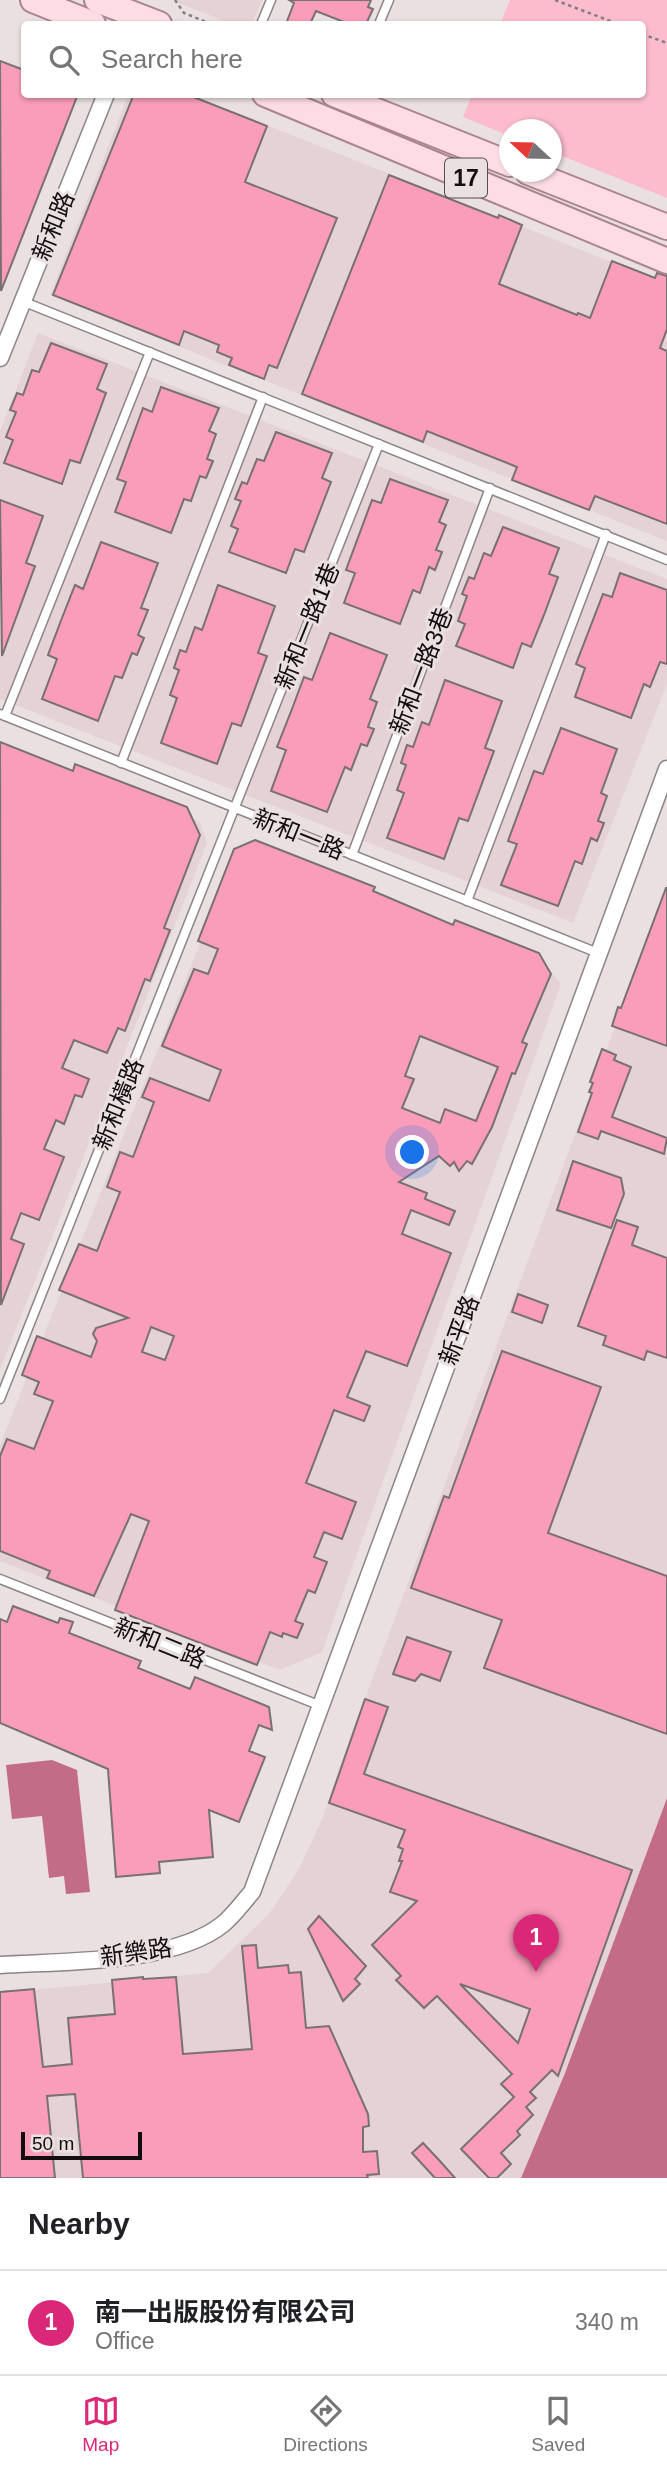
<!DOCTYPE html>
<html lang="en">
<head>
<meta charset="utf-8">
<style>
  :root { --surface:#fff; --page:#f2f2f2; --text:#202124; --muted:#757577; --line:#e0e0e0; --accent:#db2777 }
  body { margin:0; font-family:Arial,"Noto Sans TC",sans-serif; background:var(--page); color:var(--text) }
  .compass { position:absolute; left:499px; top:119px; width:63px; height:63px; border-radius:50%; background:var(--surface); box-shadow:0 2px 5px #0004; rotate:292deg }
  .scale { position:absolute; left:21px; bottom:18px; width:121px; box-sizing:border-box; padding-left:7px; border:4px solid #120e0f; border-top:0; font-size:19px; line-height:24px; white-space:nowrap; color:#120e0f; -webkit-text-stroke:5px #eae0e2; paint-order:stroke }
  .you { position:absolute; left:413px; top:1153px; width:24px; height:24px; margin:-18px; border:5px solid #fff; border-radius:50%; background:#1a73e8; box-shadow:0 0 0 10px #1a73e833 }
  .badge { display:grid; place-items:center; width:46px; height:46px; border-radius:50%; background:var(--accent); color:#fff; font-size:23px; font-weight:700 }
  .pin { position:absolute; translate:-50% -58px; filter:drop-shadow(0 2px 4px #0008) }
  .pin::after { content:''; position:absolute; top:37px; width:24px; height:21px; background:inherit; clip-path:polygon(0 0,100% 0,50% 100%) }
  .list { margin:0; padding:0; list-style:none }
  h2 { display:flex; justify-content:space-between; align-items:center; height:91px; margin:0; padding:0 28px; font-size:30px }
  h2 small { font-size:23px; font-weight:400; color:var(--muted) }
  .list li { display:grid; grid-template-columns:46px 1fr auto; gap:21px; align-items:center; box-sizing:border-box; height:105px; padding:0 28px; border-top:2px solid var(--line) }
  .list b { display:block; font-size:26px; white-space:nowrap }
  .list p { margin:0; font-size:23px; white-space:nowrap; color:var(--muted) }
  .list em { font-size:23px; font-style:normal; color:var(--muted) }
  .icon { flex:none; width:38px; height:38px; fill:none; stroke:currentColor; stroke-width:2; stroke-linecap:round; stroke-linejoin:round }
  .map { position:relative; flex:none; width:667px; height:2178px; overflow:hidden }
  .search { position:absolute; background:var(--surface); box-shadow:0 2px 5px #0004; left:21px; right:21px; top:21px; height:77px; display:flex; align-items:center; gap:18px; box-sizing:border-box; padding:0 24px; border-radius:7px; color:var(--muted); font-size:26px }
  .sheet { height:196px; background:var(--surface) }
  nav { display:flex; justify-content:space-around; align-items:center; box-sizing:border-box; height:98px; border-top:2px solid var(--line); background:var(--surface); font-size:19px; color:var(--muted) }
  nav a { display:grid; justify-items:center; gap:4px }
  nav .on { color:var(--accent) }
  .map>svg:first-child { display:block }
  .built { fill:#e4d2d7 }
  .green { fill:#fdbcce }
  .water { fill:#c26c88 }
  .building { fill:#f99dba; stroke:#797072; stroke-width:2; fill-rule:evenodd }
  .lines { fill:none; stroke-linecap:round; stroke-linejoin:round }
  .service-casing { stroke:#8d8486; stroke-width:11 }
  .minor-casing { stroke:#8d8486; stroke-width:19 }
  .primary-casing { stroke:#aa848f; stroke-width:28 }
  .path { stroke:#857e80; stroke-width:2.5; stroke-dasharray:3.5 3.5; stroke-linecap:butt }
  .service { stroke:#fff; stroke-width:8 }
  .minor { stroke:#fff; stroke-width:16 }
  .primary { stroke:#fddce5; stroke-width:24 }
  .labels { text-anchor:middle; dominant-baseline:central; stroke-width:6; stroke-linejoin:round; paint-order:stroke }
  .shield { fill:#eae0e2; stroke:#534d4e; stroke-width:2 }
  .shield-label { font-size:23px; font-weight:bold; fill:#120e0f }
  .street-label { font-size:24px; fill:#120e0f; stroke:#eae0e2 }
</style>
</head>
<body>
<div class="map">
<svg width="667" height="2178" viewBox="0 0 667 2178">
  <rect width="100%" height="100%" fill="#eae0e2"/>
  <g class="built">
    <polygon points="175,0 262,0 252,24 231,24 176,2"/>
    <polygon points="131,94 191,95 667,284 667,541 50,295 128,96"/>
    <polygon points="38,333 667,579 667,684 573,923 0,699 0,431"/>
    <polygon points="0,747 200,822 207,843 0,1370"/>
    <polygon points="232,863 541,959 561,984 322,1652 280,1670 0,1561 0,1445"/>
    <polygon points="667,887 667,1798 565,2073 521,2178 0,2178 0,1993 208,1973 269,1914 299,1869 323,1817 341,1763"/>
  </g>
  <polygon class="green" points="510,0 667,0 667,198 552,152 552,130 510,130 509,136 463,117 472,95 642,94 642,24 500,24"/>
  <g class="water">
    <polygon points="52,1760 77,1770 90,1892 66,1894 64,1876 49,1878 42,1816 12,1819 6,1765"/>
    <polygon points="667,1798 667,2178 521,2178 565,2073"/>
  </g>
  <g class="building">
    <polygon points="289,0 371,0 368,7 373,9 366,24 349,24 316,11 310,24 286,24 294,3"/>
    <polygon points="0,61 24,70 24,94 78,94 1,291"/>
    <polygon points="134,94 186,94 267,126 245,182 337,218 277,368 269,365 264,379 229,365 232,358 217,352 219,345 184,331 179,345 53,295"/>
    <polygon points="389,175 498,218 499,215 522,225 499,284 577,315 578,313 590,318 612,261 655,278 657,273 667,276 667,329 660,348 667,351 667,524 595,496 589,510 512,480 517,467 427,431 423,442 302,394"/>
    <polygon points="51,343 107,364 97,389 106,393 80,463 70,460 62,484 4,463 13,440 6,437 16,412 10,410 17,393 23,395 32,370 39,372"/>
    <polygon points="161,387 219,408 209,431 216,434 207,459 213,461 206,478 200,476 191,501 184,499 171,533 115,512 126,482 117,479 143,408 152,412"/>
    <polygon points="276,432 332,453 322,478 331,482 304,552 295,549 286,573 229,552 238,529 231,526 241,501 235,499 242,482 247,484 257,459 264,461"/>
    <polygon points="390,479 448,500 439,522 446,525 436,550 442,552 435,570 429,567 420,593 413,590 400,624 344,603 355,573 346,570 372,500 381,503"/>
    <polygon points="0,500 43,516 26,563 35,566 2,656"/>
    <polygon points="503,527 559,548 549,574 558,577 544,615 531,647 522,643 513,668 456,646 465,624 458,621 467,596 462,594 469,577 474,579 484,553 491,556"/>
    <polygon points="101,542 158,563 141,608 148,610 138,635 144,638 137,655 132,653 122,678 115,676 98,721 42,699 57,659 48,655 62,618 75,585 83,589"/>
    <polygon points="620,573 667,590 667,664 660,662 650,687 644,684 631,718 575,697 585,668 576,664 603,594 612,597"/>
    <polygon points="218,585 275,606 258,653 267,656 241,726 232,723 217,764 161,743 177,698 170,695 179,670 174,668 180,650 186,652 195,627 202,630"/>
    <polygon points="330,633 387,655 370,699 377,702 368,727 374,729 367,746 361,744 351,770 345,767 327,812 271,791 286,750 277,747 292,709 304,677 312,680"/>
    <polygon points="445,680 502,701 485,748 494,751 468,821 459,818 444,859 387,838 404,793 397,790 406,765 401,763 407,745 413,747 422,722 429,725"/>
    <polygon points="561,728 617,749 601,793 607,796 598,821 604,823 597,841 591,838 582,864 575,861 558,906 501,885 517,844 508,841 522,803 534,771 543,774"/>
    <polygon points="0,742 73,771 75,764 187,807 200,835 164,928 170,930 150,981 145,979 125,1031 118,1028 107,1053 74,1040 62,1068 89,1079 82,1097 75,1095 64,1124 56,1120 44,1149 64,1157 39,1220 21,1213 11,1239 24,1244 1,1305"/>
    <path d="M255,840L375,887L373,891L453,925L455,920L539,953L551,974L522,1042L527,1044L515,1074L512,1073L492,1127L472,1164L467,1161L459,1171L454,1162L450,1166L439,1156L399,1182L427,1193L425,1199L455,1211L449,1225L411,1210L402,1234L451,1253L407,1366L366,1351L347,1397L370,1406L364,1421L334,1410L306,1483L356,1502L342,1539L324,1532L314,1557L327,1562L315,1593L308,1590L295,1621L303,1624L297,1638L283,1633L282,1637L270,1632L257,1665L115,1610L149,1521L131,1514L94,1596L47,1578L50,1571L0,1551V1456L7,1439L34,1449L53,1401L34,1394L39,1382L22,1375L37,1336L91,1357L97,1341L93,1334L96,1328L128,1318L59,1290L79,1244L97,1251L120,1192L107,1187L120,1152L133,1157L154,1102L142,1097L150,1078L209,1101L221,1070L162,1046L194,969L208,974L218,949L198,941L234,849ZM420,1036L498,1067L476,1121L445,1109L440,1123L402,1108L414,1079L405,1076ZM151,1327L174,1336L165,1360L142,1352Z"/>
    <polygon points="666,888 667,888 667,1046 612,1026 618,1007 621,1008"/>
    <polygon points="602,1049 616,1055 614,1060 631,1067 612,1117 667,1138 664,1154 601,1131 598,1139 578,1132 592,1093 589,1092 593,1083 590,1082"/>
    <polygon points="573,1161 621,1178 624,1194 611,1228 557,1210"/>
    <polygon points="617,1220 638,1227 632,1245 667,1258 667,1358 647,1351 644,1360 603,1345 606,1336 578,1326"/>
    <polygon points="518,1294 548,1305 542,1323 512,1312"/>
    <polygon points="502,1351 601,1387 548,1533 667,1576 667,1734 484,1668 502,1620 411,1588 444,1496 449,1498"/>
    <polygon points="13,1606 58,1623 60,1618 73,1622 69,1633 141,1661 138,1668 190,1689 195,1677 269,1707 272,1730 259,1725 249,1751 265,1757 239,1822 209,1810 213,1857 159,1862 160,1873 116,1877 108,1769 0,1723 0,1619 7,1622"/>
    <polygon points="407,1637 451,1652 440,1681 421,1674 415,1681 393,1674"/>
    <path d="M365,1699L388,1707L364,1774L632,1870L558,2076L552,2070L530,2092L536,2098L526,2107L533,2115L517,2131L520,2135L501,2153L511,2164L497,2178H489L461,2149L514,2097L501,2084L512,2074L437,1996L424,2008L396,1980L401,1976L372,1945L417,1901L390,1892L402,1861H399L403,1849L398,1847L405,1830L329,1803ZM460,1984L530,2009L518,2043Z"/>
    <polygon points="319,1916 366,1966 355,1979 360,1984 343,2001 308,1929"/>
    <polygon points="256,1945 258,1968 288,1965 289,1973 301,1972 306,2028 329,2026 368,2114 369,2126 363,2127 363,2152 377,2151 379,2174 367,2175 368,2178 83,2178 75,2094 47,2096 55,2178 0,2178 0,1992 34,1989 43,2067 72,2064 68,2018 115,2014 112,1980 143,1977 143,1979 176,1977 183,2054 252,2049 242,1946"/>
    <polygon points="423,2143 439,2160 455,2178 435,2178 412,2153"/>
  </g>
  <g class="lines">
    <defs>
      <g id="service">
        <polyline points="261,24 271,0"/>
        <polyline points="379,24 389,0"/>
        <polyline points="22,301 667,560"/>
        <polyline points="0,714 598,953"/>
        <polyline points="5,716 150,352"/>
        <polyline points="121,763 263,397"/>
        <polyline points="352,855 490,488"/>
        <polyline points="467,901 606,534"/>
        <polyline points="0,1399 379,444"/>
        <polyline points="0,1579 321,1706"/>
      </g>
      <g id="minor">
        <polyline points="0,358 106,94"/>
        <path d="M0,1965C63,1961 174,1964 223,1924C234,1915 243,1902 252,1892L667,769"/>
      </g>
      <g id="primary">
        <polyline points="33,0 93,24"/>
        <polyline points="97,0 159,24"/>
        <polyline points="265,94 667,261"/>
        <polyline points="334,94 510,164"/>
        <polyline points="528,172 667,227"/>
      </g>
    </defs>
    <use href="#service" class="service-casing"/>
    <use href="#minor" class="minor-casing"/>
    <use href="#primary" class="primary-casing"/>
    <g class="path">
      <polyline points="175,0 184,13 211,24"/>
      <polyline points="555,0 618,24"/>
      <polyline points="642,34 667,43"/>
    </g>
    <use href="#service" class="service"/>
    <use href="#minor" class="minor"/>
    <use href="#primary" class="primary"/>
  </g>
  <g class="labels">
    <rect class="shield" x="445" y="158.5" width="42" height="39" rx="5"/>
    <g class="shield-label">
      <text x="466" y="178">17</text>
    </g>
    <g class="street-label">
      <text transform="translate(53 226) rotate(-68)">新和路</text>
      <text transform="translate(307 626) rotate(-68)">新和一路1巷</text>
      <text transform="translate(421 671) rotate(-69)">新和一路3巷</text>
      <text transform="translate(299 834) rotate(22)">新和一路</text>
      <text transform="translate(118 1104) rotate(-68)">新和橫路</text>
      <text transform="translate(459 1330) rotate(-70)">新平路</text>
      <text transform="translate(160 1643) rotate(22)">新和二路</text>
      <text transform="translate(136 1952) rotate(-8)">新樂路</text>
    </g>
  </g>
</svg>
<svg class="compass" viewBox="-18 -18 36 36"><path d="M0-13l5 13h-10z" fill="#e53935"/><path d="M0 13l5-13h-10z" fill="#757577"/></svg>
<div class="scale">50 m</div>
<div class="you"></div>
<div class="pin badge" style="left:536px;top:1972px">1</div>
<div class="search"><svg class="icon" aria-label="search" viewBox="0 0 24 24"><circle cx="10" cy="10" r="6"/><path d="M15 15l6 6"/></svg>Search here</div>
</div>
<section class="sheet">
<h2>Nearby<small></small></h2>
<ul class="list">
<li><span class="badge">1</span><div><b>南一出版股份有限公司</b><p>Office</p></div><em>340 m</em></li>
</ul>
</section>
<nav>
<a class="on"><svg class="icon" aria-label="map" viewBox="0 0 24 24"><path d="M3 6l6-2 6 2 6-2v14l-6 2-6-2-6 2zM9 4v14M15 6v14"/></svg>Map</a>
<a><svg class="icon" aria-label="directions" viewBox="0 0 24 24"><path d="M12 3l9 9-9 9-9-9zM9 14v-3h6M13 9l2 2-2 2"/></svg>Directions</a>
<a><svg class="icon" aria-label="saved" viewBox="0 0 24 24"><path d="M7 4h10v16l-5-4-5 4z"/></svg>Saved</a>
</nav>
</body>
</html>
